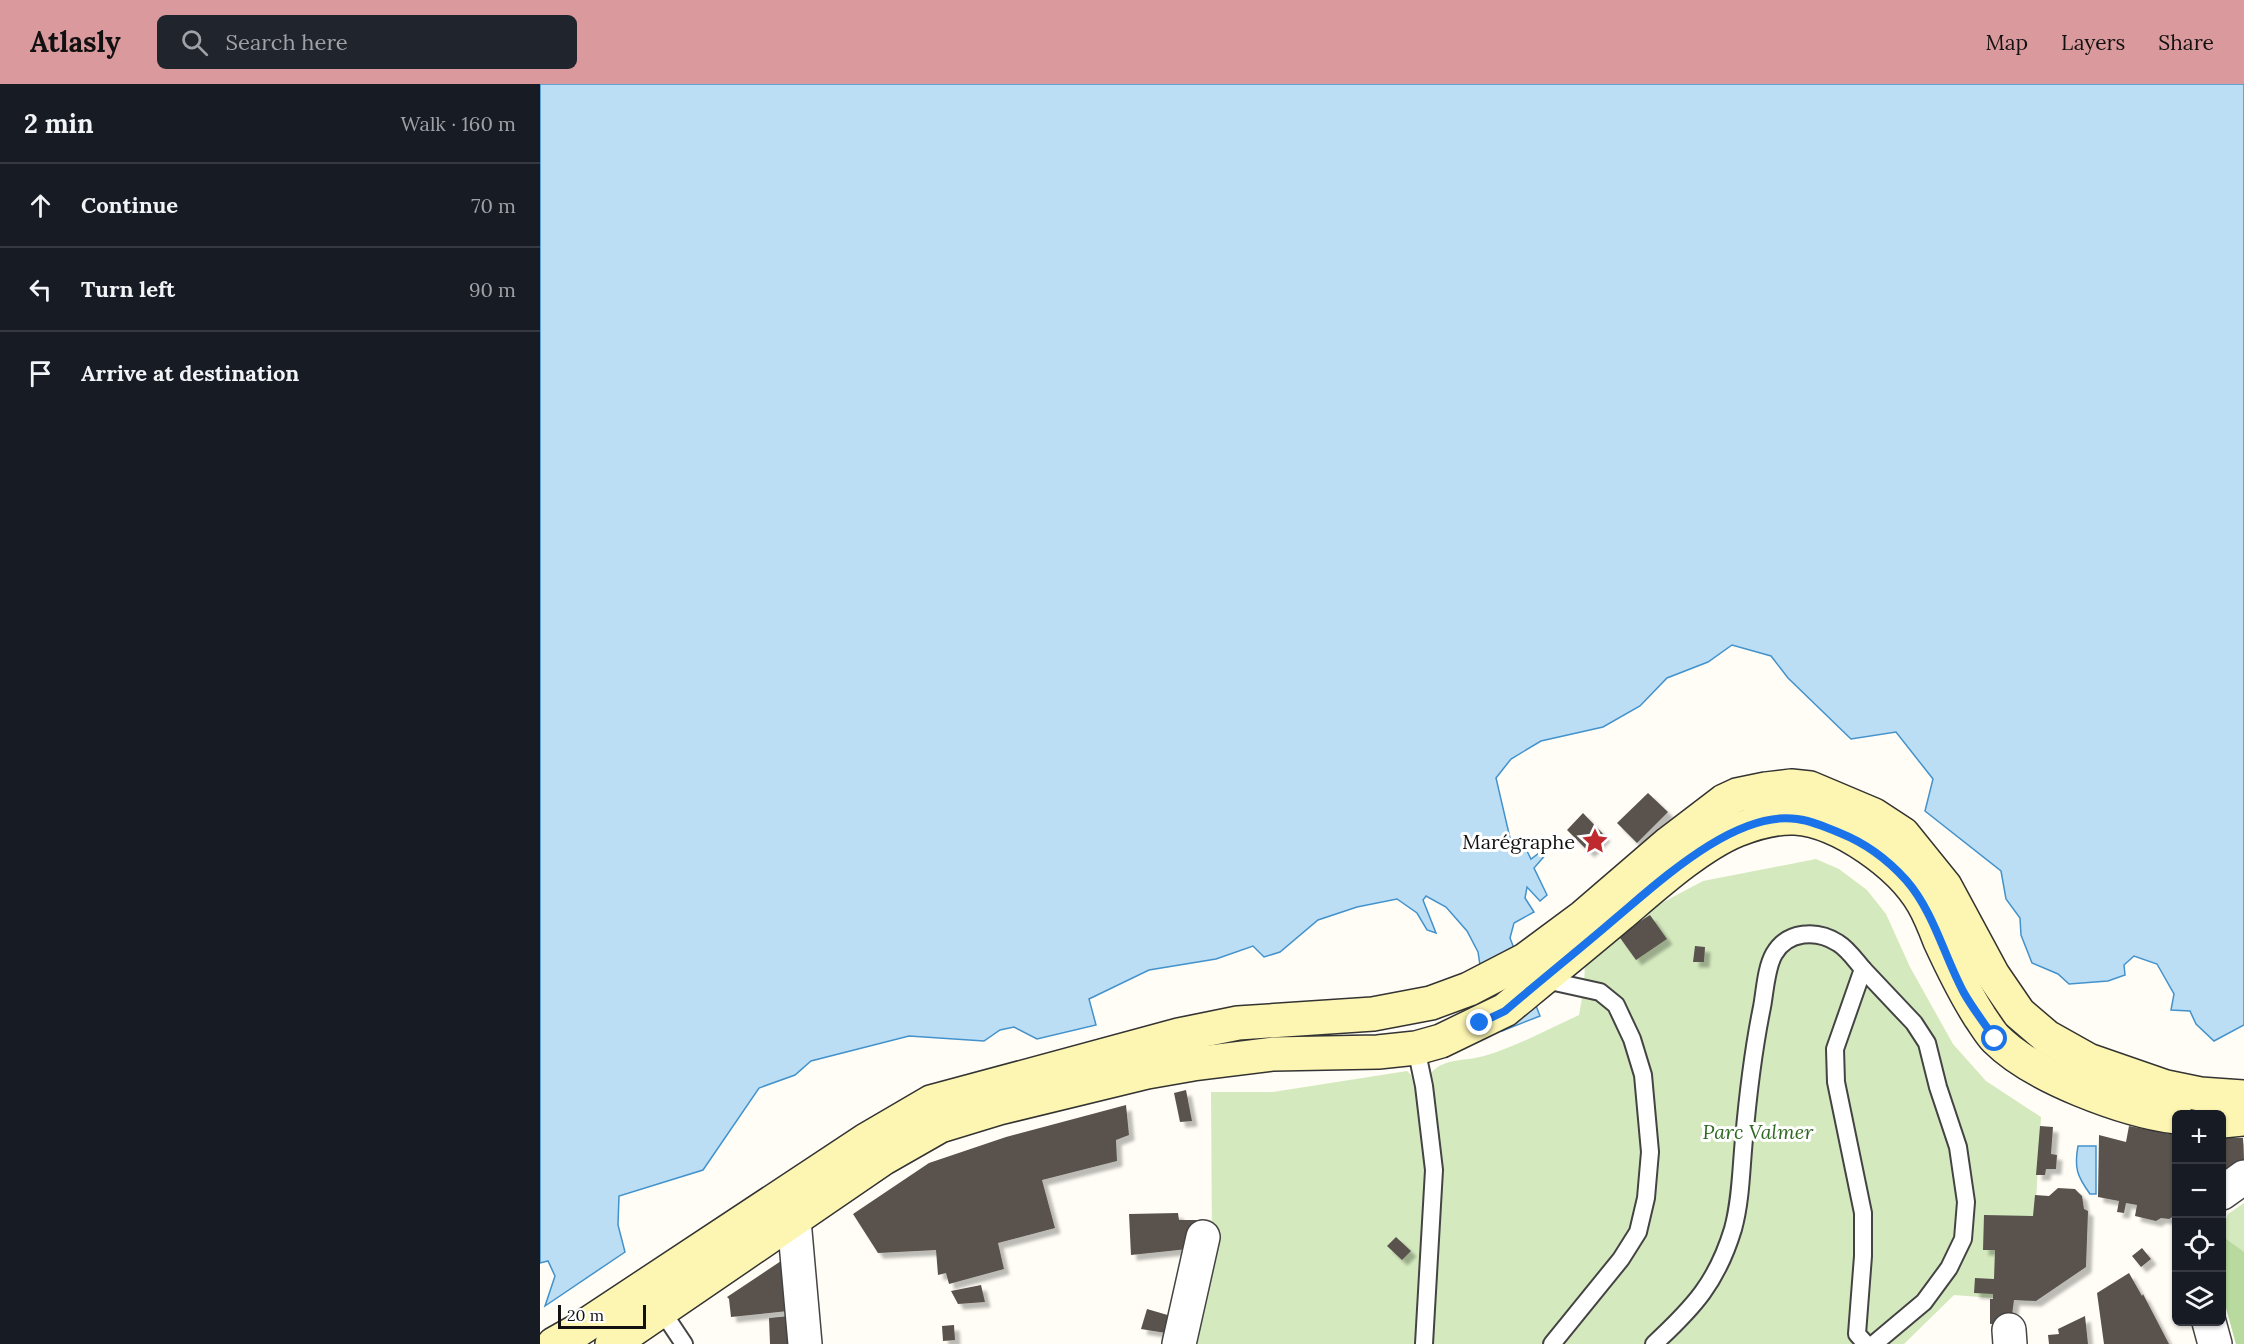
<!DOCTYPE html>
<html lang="en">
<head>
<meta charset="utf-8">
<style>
  :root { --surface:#171b24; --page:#20242c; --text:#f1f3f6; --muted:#9ea1a6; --line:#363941; --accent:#da999c }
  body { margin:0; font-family:Lora,serif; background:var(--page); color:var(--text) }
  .controls { position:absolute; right:18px; bottom:18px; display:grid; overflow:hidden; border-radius:9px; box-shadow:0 2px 4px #0004 }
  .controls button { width:54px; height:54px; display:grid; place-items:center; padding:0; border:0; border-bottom:2px solid var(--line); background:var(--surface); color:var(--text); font:30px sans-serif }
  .scale { position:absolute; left:18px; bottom:15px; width:88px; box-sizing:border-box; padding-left:6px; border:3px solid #111; border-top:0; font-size:16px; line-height:21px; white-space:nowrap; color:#111; -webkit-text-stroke:4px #fff; paint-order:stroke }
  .stop { position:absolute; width:18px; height:18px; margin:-14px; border:4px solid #1a73e8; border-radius:50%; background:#fff }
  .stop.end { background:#1a73e8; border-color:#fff; box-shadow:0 2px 6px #0008 }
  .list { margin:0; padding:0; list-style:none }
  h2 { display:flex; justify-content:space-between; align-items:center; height:78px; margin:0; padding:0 24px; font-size:26px }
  h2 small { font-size:20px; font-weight:400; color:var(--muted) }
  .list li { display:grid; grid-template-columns:39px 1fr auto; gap:18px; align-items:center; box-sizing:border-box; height:84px; padding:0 24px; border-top:2px solid var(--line) }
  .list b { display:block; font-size:22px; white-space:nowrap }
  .list em { font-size:20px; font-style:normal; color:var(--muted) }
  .icon { flex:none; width:33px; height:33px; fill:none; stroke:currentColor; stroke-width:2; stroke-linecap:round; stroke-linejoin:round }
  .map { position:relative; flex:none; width:1704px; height:1260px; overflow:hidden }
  header { display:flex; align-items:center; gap:36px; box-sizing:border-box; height:84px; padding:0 30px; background:var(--accent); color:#111 }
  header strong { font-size:28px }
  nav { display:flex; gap:33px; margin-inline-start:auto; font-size:21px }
  .search { width:420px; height:54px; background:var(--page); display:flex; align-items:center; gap:15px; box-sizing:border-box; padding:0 21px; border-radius:9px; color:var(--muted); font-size:22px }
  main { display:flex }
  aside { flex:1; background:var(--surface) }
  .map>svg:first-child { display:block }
  .green { fill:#d4eabe }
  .forest { fill:#b8da9e }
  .water { fill:#bbdef5; stroke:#4392cb; stroke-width:1.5 }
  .building { fill:#5a524d; filter:url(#shadow) }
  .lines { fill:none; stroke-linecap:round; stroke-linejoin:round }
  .lane-casing { stroke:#444; stroke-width:20 }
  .street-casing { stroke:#444; stroke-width:36 }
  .secondary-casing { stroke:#333; stroke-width:36 }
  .lane { stroke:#fff; stroke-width:16 }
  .street { stroke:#fff; stroke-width:33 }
  .secondary { stroke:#fdf6b2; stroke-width:33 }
  .route { stroke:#1a73e8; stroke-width:8 }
  .labels { text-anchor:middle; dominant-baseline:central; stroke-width:6; stroke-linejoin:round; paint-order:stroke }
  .poi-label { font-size:20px; fill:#111; stroke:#fff; text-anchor:end }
  .park-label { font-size:20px; font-style:italic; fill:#2f6921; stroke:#fff }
</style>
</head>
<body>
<header>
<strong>Atlasly</strong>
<div class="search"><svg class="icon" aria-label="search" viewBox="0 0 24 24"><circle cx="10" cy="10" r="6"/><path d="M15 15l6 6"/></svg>Search here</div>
<nav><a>Map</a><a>Layers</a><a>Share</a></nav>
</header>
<main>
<aside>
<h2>2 min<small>Walk · 160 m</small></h2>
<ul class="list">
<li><svg class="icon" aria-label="ahead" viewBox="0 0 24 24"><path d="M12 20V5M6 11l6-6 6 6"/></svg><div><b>Continue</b></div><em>70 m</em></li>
<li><svg class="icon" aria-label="left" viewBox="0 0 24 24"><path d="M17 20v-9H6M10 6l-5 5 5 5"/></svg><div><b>Turn left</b></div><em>90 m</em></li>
<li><svg class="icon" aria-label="arrive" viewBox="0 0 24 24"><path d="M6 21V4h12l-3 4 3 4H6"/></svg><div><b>Arrive at destination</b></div></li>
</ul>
</aside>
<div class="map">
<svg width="1704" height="1260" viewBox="0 0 1704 1260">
  <defs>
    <filter id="shadow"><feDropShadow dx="5.5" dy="5.5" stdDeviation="1.5" flood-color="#0004"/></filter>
  </defs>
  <rect width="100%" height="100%" fill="#fffdf5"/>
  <g class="green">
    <path d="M1276,775L1299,785L1327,806L1346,830L1370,883L1413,960L1446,997L1501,1033L1490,1217L1414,1211L1364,1260H650L672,1163L671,1008H733L867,987L871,991L874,1003L894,1001L891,989C903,974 927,977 944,972C976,963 1008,945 1039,931L1044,903L1045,876L1099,831L1163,797Z"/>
    <polygon points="1704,1119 1704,1260 1696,1260 1682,1209 1682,1145 1688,1130"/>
  </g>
  <polygon class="forest" points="1682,1152 1704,1168 1704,1260 1696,1260 1682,1209"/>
  <g class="water">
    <polygon points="0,0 1704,0 1704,941 1674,957 1656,940 1650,927 1631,926 1634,910 1617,880 1594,872 1584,881 1585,891 1568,897 1529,900 1518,890 1492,879 1481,851 1480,834 1466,815 1461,787 1385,727 1393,695 1356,648 1311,655 1248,594 1231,572 1192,561 1168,578 1127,594 1100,622 1063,643 1001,657 971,675 956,694 970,754 986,765 991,775 1003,766 1007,769 994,784 1007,811 1000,817 987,803 985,814 994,828 974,839 970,854 1000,932 962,947 944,907 938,868 927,847 906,823 886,812 883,816 896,849 887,846 877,829 857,815 817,823 778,836 740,868 724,873 713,862 676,875 609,886 549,915 556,941 497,955 474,943 460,946 444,957 369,952 271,977 255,991 219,1004 163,1086 79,1112 78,1141 85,1168 5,1222 15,1192 8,1177 0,1179"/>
    <path d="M1538,1062H1556V1110H1550C1537,1092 1534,1084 1538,1062Z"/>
  </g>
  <g class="building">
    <polygon points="1108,709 1128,728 1097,759 1077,739"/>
    <polygon points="1043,729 1065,752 1049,768 1027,746"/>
    <polygon points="1110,831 1127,855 1096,876 1078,851"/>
    <polygon points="1155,862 1165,863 1164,878 1153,878"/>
    <polygon points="646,1006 652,1037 640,1038 634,1009"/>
    <polygon points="586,1021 589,1051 576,1056 577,1077 502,1096 515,1144 458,1159 464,1185 409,1200 406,1189 398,1191 396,1166 338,1169 313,1130 389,1079 466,1053"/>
    <polygon points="1500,1042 1513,1043 1511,1070 1517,1071 1516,1085 1506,1085 1505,1091 1496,1091"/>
    <polygon points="1589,1042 1636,1051 1636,1131 1629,1135 1621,1134 1616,1137 1595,1132 1597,1121 1586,1119 1584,1129 1577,1128 1579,1117 1558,1113 1559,1051 1586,1058"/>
    <polygon points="1682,1054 1703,1054 1704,1076 1687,1089 1684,1081 1682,1082"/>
    <polygon points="1518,1104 1535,1105 1542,1112 1544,1125 1548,1127 1546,1183 1496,1217 1474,1216 1471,1239 1450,1240 1450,1215 1453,1215 1453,1210 1434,1209 1435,1194 1454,1195 1455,1166 1443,1166 1444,1131 1493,1132 1495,1111 1509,1112"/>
    <polygon points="638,1129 639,1136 657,1136 648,1165 591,1171 589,1130"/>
    <polygon points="856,1153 871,1167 862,1176 847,1162"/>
    <polygon points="1602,1164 1611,1175 1601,1183 1592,1172"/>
    <polygon points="244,1175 248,1227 191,1233 189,1215 187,1213"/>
    <polygon points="1589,1189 1602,1212 1603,1210 1629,1260 1564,1260 1557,1209"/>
    <polygon points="441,1201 445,1218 418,1220 411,1207"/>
    <polygon points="607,1225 631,1232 626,1249 601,1245"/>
    <polygon points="249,1232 260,1260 230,1260 229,1234"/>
    <polygon points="1545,1232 1548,1260 1509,1260 1508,1251 1519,1250 1518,1245"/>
    <polygon points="414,1241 415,1256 403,1257 402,1242"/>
  </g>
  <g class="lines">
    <defs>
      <g id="lane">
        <polyline points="1323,885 1374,939 1387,959 1398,1003 1418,1063 1426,1118 1423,1155 1409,1184 1384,1218 1334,1260"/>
        <polyline points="1001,895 1060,908 1076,921 1092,955 1103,991 1110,1068 1106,1114 1098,1148 1081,1175 1012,1260"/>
        <polyline points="876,964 884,1002 894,1086 884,1260"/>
        <polyline points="122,1227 144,1260"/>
        <path d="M1114,1260C1154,1223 1177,1198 1193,1145C1201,1116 1201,1085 1204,1055C1208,1010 1213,967 1222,923C1225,907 1226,884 1234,870C1247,847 1277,845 1298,859C1308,865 1316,877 1323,885L1295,965L1296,998L1323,1129V1172L1317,1250L1326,1260"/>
      </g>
      <g id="street">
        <polyline points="1682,1109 1704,1093"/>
        <polyline points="254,1136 265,1260"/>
        <polyline points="1669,1238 1675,1260"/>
        <polyline points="1469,1246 1470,1260"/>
        <polyline points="639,1260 663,1153"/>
      </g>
      <g id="secondary">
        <polyline points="1682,1037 1704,1035"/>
        <polyline points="14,1260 37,1247 326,1056 391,1018 639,951 698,939 833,930 891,919 929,905 985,876 1043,833 1129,759 1184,717 1197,711 1226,705 1251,702 1270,704 1334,731 1363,750 1405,802 1453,891 1479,929 1507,953 1548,976 1626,1003 1660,1010 1704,1013"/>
        <path d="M72,1260L344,1074L400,1042L459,1024L607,988L653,980L733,970L838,968L876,964L901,957L965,926C1004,894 1042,863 1080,831C1113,803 1158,762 1197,746C1215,739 1236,733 1255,734C1300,737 1361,781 1383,819C1390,831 1395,844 1400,857C1412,883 1424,908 1440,933C1445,940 1450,949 1456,955C1494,993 1583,1026 1636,1033"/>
      </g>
    </defs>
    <use href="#lane" class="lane-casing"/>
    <use href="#street" class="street-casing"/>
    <use href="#secondary" class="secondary-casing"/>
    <use href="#lane" class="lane"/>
    <use href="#street" class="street"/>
    <use href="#secondary" class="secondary"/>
  </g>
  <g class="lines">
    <path class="route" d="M940,939L965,927C1002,895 1040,865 1077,833C1121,796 1196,726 1257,735C1272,737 1286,743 1300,749C1325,759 1348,776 1366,796C1394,828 1404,872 1424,909C1433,925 1445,940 1455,955"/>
  </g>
  <defs>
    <symbol id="sight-bare" viewBox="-9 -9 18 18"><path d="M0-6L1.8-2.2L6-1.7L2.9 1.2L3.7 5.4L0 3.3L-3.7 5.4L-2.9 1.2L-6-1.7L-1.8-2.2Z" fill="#bf2a2f" stroke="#fff" stroke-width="2.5" paint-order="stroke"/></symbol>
  </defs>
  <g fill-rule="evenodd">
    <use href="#sight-bare" x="1036" y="738" width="38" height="38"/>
  </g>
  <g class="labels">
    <g class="poi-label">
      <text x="1035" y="757">Marégraphe</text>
    </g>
    <g class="park-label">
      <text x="1218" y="1047">Parc Valmer</text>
    </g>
  </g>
</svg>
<div class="controls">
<button>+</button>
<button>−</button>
<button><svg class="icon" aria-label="locate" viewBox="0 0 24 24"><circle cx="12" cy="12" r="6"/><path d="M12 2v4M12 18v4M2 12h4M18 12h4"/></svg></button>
<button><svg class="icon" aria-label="layers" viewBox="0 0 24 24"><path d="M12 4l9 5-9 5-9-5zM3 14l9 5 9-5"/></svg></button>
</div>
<div class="scale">20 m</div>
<div class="stop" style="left:1455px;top:955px"></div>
<div class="stop end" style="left:940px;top:939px"></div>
</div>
</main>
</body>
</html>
